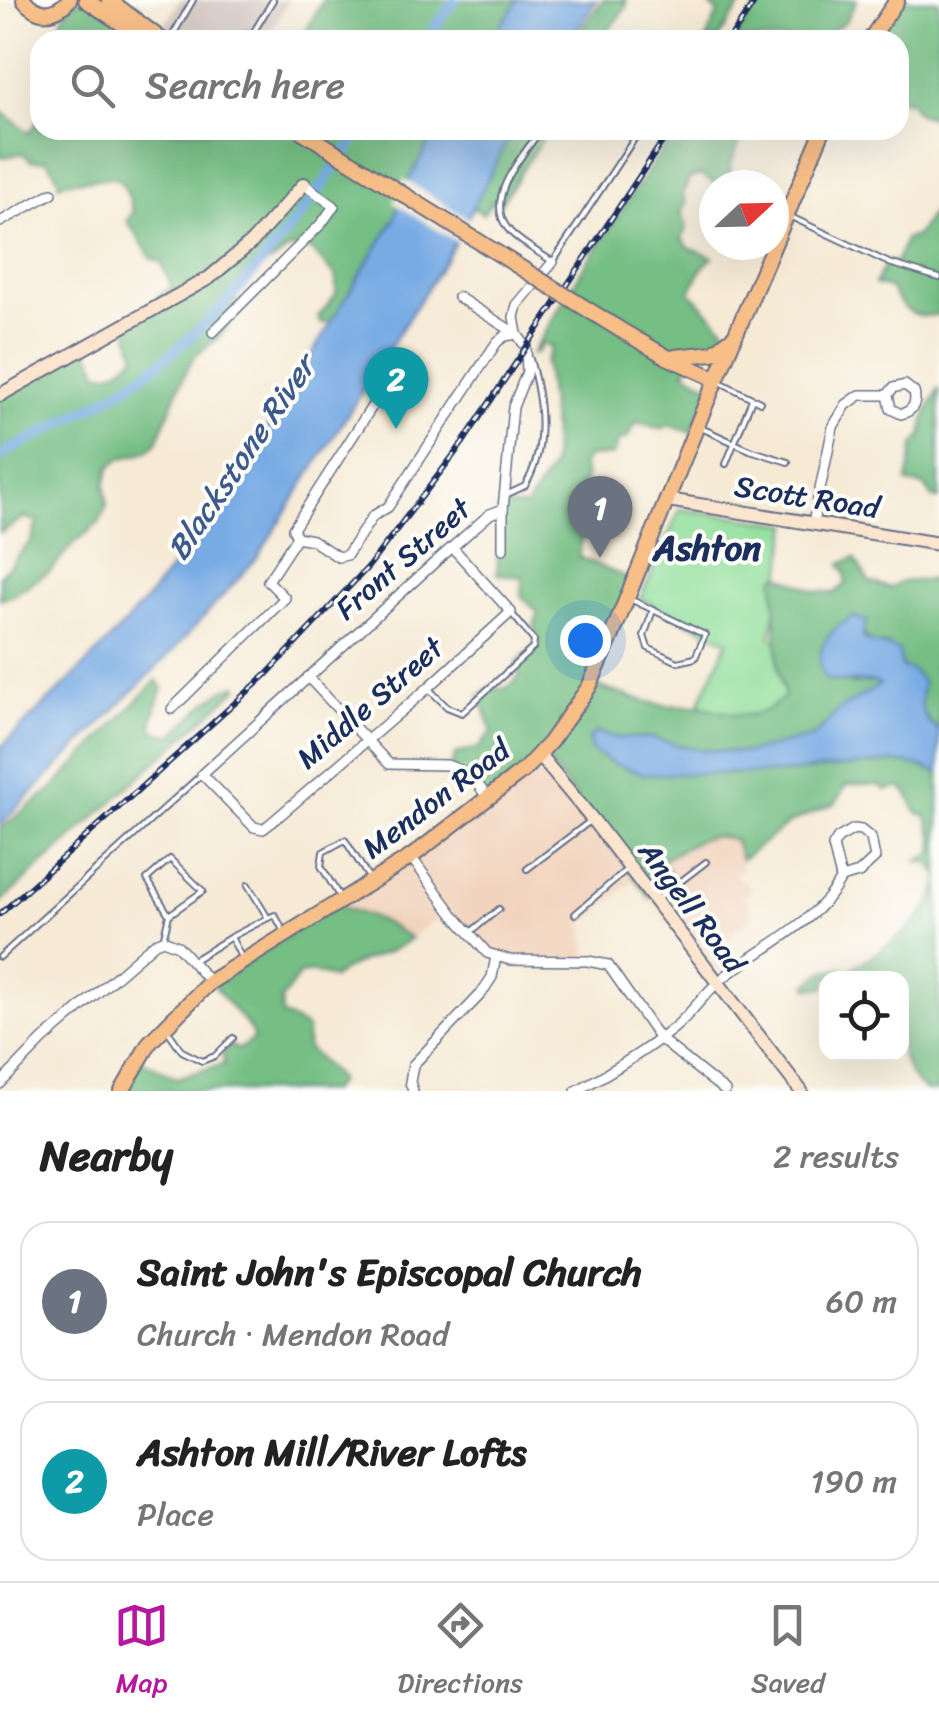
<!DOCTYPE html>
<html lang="en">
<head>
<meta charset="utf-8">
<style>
  :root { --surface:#fff; --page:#f6f6f6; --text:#222; --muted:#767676; --line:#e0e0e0; --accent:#b5179e }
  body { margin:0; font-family:Sriracha,sans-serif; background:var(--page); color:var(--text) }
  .controls { position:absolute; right:30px; bottom:30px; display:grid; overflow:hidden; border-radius:20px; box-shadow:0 10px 40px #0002 }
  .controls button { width:90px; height:90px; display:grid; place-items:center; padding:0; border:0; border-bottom:2px solid var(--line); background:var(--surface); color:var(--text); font:50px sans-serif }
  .compass { position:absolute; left:699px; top:170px; width:90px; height:90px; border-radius:50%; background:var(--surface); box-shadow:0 10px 40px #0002; rotate:68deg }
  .you { position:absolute; left:585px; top:640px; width:35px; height:35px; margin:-25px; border:8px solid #fff; border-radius:50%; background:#1a73e8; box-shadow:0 0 0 15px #1a73e833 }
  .badge { display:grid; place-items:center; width:65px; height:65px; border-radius:50%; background:var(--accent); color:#fff; font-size:32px; font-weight:700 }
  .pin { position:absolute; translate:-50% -82px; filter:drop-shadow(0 2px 5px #0008) }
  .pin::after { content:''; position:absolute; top:52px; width:35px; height:30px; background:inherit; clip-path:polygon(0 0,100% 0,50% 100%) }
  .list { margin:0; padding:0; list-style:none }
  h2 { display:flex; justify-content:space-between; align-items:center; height:130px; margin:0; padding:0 40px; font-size:42px }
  h2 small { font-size:32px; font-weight:400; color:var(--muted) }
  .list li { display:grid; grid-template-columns:65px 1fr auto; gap:30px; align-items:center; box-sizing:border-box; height:160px; margin:0 20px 20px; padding:0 20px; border:2px solid var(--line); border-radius:30px }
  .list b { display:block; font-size:38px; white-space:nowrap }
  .list p { margin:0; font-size:32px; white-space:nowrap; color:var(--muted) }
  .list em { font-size:32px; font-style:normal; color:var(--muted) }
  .icon { flex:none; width:55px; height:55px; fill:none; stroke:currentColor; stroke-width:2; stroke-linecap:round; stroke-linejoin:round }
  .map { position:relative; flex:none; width:939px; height:1091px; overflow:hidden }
  .search { position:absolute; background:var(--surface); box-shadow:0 10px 40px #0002; left:30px; right:30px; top:30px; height:110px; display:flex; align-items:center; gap:25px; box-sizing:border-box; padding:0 35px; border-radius:30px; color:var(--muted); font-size:38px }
  .sheet { height:490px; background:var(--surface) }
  nav { display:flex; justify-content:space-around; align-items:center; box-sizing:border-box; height:140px; border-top:2px solid var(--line); background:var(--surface); font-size:28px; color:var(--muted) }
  nav a { display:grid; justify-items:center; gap:5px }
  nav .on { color:var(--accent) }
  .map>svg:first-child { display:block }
  .built { fill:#f2d4be }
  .industrial { fill:#cfc0ba }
  .green { fill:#92df9c; stroke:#56877d; stroke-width:2.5 }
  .forest { fill:#75be84; stroke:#487671; stroke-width:2.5 }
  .water { fill:#78abe4; stroke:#4a6da1; stroke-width:2.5 }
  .pier { fill:#f6ead5 }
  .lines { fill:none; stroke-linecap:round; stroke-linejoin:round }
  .canal { stroke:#78abe4; stroke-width:10 }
  .lane-casing { stroke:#687088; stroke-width:8 }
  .street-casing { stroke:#687088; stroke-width:12 }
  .secondary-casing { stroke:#687088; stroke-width:16 }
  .primary-casing { stroke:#687088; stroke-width:18 }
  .lane { stroke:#fff; stroke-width:4 }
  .street { stroke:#fff; stroke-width:9 }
  .secondary { stroke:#fce5cf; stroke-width:12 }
  .primary { stroke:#f7be88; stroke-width:14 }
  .rail-casing { stroke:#1b2f5e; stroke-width:6 }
  .rail { stroke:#fdfcf7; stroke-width:2.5; stroke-dasharray:8; stroke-linecap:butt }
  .primary-bridge-casing { stroke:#687088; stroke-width:18; stroke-linecap:butt }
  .primary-bridge { stroke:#f7be88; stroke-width:14 }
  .labels { text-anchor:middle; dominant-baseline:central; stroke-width:8; stroke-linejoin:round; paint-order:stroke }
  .street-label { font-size:30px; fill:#1b2f5e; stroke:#fdfcf7 }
  .water-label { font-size:32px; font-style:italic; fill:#3c5a8d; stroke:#fdfcf7 }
  .quarter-label { font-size:35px; font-weight:bold; fill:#1b2f5e; stroke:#fdfcf7 }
</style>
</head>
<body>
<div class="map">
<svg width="939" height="1091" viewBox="0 0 939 1091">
  <rect width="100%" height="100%" fill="#fdfcf7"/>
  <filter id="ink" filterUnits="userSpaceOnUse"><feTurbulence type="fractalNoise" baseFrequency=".01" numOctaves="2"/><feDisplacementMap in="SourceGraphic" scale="20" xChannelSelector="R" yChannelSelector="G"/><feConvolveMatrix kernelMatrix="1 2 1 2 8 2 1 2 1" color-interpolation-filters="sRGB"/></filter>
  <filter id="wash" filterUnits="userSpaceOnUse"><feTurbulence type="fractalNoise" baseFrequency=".0048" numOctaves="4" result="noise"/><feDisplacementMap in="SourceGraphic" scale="40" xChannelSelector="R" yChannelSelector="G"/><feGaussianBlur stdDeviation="2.25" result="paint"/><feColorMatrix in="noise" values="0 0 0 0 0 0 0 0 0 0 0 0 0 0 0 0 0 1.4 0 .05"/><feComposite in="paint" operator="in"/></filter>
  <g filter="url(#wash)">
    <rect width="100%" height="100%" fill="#f6ead5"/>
    <g class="built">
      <polygon points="540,751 634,880 584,922 587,960 497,957 449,909 411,938 336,904 414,856"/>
      <polygon points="722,835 735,840 741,852 741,869 733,874 749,885 749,892 742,898 747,898 753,917 735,930 726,943 739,964 715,982 650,898 663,867 659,862 688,842"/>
    </g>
    <polygon class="industrial" points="180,0 289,0 266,40 165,40 163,28"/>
    <polygon class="green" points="680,509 789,524 771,637 804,655 767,737 699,704 728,641 640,599"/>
    <g class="forest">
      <polygon points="75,0 87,0 148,40 57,40 62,18"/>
      <polygon points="323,0 526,0 499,40 301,40"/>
      <polygon points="603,0 626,0 626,7 601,40 573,40"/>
      <polygon points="705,0 745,0 717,40 706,40 718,13"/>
      <polygon points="761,0 857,0 845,22 818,40 734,40"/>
      <polygon points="895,0 939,0 939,119 918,113 909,101 899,100 899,40 867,40"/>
      <path d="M0,110L29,133L40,118V130H439L411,194L334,324L328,321L321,323L318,317L336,295V276L310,249L290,248L271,262L252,267L239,289L230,322L218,338L194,357L182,380L157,442L148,451L120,459L110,467L105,484L107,505L99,523L73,544L51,570L13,595L0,599V576L32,540L37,522L25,517L0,533V393L87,347L100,373C117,375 124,366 136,355L126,324L154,308L158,297L172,287L161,262L152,259L127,220L133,213L129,197L122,183L114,177C95,181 77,178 58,184L59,179L47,160L31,161L23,153L0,158Z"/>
      <polygon points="509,130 548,130 500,204 492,201 483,214 471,206"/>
      <path d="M675,130H745L730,165L731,185H717L701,175L690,178L683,193L686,203L681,211L687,226L682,239L689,248L713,257L702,268L690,292L731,335L695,358L685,371L712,387L691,432L668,425L662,429L637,422L626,439L619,440L613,455L589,457L582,464L586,475L569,516L588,529L582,536L579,557L632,580L587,683C613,691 638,701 664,705C675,706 686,705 696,706C733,712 755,727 785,696L778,667L774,578L779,575L815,591L835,593L846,584L845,573L840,564L855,558L869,582L890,588L900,582L939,579V643L934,668L939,677V730C918,717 903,669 888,645C866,645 864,634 853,617L852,684L873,681L880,685L839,710L815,736L746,753L695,749L651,738H616L598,732L589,739L591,749L614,764L645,774L783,773L893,762L916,765L939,773V877L931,864L917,861L933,853L934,839L927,817L917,812L907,793L900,787L886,790L879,785H846L836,803L789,823L741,860L735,840C703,828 686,849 659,862L669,870L670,881L650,898L543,755L483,800L466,778L450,768L456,754L479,748L492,731L480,696L488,688C503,690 511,689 519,676L516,664L539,643L534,627L538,613L522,596V577L497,574L500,506L526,507L552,466L553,432L545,363L552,346L541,344L538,351L532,354L580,273Z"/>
      <path d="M939,194V314C914,321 901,308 890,288L875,284L887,261L896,263L905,239L916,236L934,210Z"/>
      <polygon points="939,388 939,499 933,498 925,486 907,483 914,445 922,436 925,417"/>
      <polygon points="157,680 163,688 152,720 154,731 172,736 206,703 225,689 237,685 238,688 0,903 0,829 53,788"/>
      <path d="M939,880V1091H926C890,1066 902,1019 902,978H826V987L808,988V984C822,972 831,965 849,970C883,949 933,921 939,880Z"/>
      <path d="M336,904L381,921L411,938C382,961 357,956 333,978L311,972L300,974L281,1000L282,1015L307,1028V1047L339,1080L331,1091H122L141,1060L176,1078L225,1064L222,1054L231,1045L238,1050L254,1038C245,1016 225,1005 214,984Z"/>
    </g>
    <g class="water">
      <polygon points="518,0 597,0 569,40 491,40"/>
      <path d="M436,130H513L449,254L257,558L171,653L0,825V748C59,690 123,633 173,566C255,457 321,335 394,220L403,191Z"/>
      <path d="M853,617L867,621L863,633L865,640L898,650L902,667L913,671L923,683C919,703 919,719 939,730V773L915,765L893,762L783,773L645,774L614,764L591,750L589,738L597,732L616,738H651L695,749L746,753L815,736L839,710L880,685C869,678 844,686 825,679C811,651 828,630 853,617Z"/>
    </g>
    <polygon class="pier" points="404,179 472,221 460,244 394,203"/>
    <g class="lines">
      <g class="canal">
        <polyline points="426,40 455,0"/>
        <path d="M0,456C44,431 93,409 135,381C230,316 297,222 362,130"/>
      </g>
    </g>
  </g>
  <g filter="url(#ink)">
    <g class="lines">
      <defs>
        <g id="lane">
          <polyline points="170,40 193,0"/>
          <polyline points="241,40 246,33 253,33 273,0"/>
          <path d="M541,130C523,155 483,198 508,229C518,242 539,252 553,262L640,130"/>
          <polyline points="791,217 889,263 939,278"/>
          <polyline points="720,382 760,402"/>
          <polyline points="701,428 750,450 788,462"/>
          <polyline points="726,464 752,399"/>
          <path d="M508,494L525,486C548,448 542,400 530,359"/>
          <polyline points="630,599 705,635 695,658 678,662 648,648 644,636 653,610"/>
          <polyline points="428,688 447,707 462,713 533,648 534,641 513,615"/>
          <polyline points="527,869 589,822"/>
          <polyline points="339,896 321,866 323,852 345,840 369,878"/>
          <polyline points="659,898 706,862"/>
          <polyline points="575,914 626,870"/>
          <polyline points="268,918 275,915 283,930"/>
          <polyline points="472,931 499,909"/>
          <polyline points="231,937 268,918 248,885"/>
          <polyline points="163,940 169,915 203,891 170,859 147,879 169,915"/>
          <polyline points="0,957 202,774"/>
          <polyline points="192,961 231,937 242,959"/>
          <polyline points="168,1031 182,1051 202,1061 215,1056 233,1038"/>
        </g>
        <g id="street">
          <polyline points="0,222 52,193"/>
          <polyline points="458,297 515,333"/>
          <polyline points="213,332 322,223 334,206 304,184"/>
          <polyline points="503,509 503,549"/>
          <path d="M813,523L833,427L846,405L860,395H888L891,409L901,414C913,411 917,403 914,392L905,385L893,388L888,395"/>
          <polyline points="297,537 293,529 400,363"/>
          <polyline points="453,548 511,612 428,688 271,823 263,829 254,827 202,774 433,564 490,514 503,509 513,407 527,372 526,347 517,334 514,317 517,305 553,262"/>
          <polyline points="308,677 389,764 447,765 470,774 488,798"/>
          <polyline points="172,709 285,598 268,581 297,537 312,540 338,557 347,555 373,516 388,507 497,342 505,336 517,334"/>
          <polygon points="854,829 861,830 871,838 875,858 859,873 841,878 833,846 838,838"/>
          <polyline points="411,857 453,914 487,953 510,960 588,961 608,965 659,1038 725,1091"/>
          <polyline points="0,1084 43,1040 155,943 163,940 178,946 210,982"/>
          <polyline points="413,1091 410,1082 413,1065 481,994 492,977 496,957"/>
          <path d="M576,1091C611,1072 643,1053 674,1028C692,1013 705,992 723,978C761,948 820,921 841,878"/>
        </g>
        <g id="secondary">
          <polyline points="0,395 209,278 252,242 304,184"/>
          <polyline points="668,500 939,544"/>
          <polyline points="540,756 593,820 801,1091"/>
        </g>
        <g id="primary">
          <path d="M24,0C38,17 55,16 69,0"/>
          <polyline points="86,0 146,40"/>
          <polyline points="109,0 162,40"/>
          <polyline points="870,40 897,0"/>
          <polyline points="619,329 667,357 716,379"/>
          <polyline points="675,357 713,353 732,338"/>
          <polyline points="122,1091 150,1042 210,982 411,857 524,770 550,742 589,687 612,635 705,406 823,130"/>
        </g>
      </defs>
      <use href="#lane" class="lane-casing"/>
      <use href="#street" class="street-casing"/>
      <use href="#secondary" class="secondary-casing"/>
      <use href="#primary" class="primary-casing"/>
      <use href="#lane" class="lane"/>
      <use href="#street" class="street"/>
      <use href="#secondary" class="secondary"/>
      <use href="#primary" class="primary"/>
      <defs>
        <g id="rail">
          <polyline points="729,40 756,0"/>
          <polyline points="0,914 266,675 368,567 462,444 670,130"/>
        </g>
      </defs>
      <use href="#rail" class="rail-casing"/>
      <use href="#rail" class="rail"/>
      <defs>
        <polyline id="primary-bridge" points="300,130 619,329"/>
      </defs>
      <use href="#primary-bridge" class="primary-bridge-casing"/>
      <use href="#primary-bridge" class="primary-bridge"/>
    </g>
  </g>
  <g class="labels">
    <g class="street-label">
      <text transform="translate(807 497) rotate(9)">Scott Road</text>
      <text transform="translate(403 559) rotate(-41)">Front Street</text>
      <text transform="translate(370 703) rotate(-41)">Middle Street</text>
      <text transform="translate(436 799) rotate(-37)">Mendon Road</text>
      <text transform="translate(692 907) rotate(53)">Angell Road</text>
    </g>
    <g class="water-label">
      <text transform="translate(241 458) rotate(-56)">Blackstone River</text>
    </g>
    <g class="quarter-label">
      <text x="707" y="548">Ashton</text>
    </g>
  </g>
</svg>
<div class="controls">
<button><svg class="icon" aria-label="locate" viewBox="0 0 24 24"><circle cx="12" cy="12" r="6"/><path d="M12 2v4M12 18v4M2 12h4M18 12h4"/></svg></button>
</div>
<svg class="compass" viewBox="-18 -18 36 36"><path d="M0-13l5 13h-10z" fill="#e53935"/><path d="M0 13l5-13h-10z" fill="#767676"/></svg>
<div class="you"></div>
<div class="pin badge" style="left:600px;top:558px;background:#6b7280">1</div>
<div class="pin badge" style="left:396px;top:429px;background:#0f9aa8">2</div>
<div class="search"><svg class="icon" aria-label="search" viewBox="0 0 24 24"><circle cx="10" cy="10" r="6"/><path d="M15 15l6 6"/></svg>Search here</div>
</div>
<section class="sheet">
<h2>Nearby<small>2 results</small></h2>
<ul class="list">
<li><span class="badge" style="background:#6b7280">1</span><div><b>Saint John's Episcopal Church</b><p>Church · Mendon Road</p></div><em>60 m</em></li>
<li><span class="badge" style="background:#0f9aa8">2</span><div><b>Ashton Mill/River Lofts</b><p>Place</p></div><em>190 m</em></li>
</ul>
</section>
<nav>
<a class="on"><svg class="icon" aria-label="map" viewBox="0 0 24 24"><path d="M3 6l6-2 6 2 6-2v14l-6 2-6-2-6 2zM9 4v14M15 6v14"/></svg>Map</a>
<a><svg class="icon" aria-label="directions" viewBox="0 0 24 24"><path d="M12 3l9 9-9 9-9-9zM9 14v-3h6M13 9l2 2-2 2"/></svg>Directions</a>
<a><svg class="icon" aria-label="saved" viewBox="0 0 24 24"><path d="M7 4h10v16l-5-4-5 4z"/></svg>Saved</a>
</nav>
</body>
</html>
